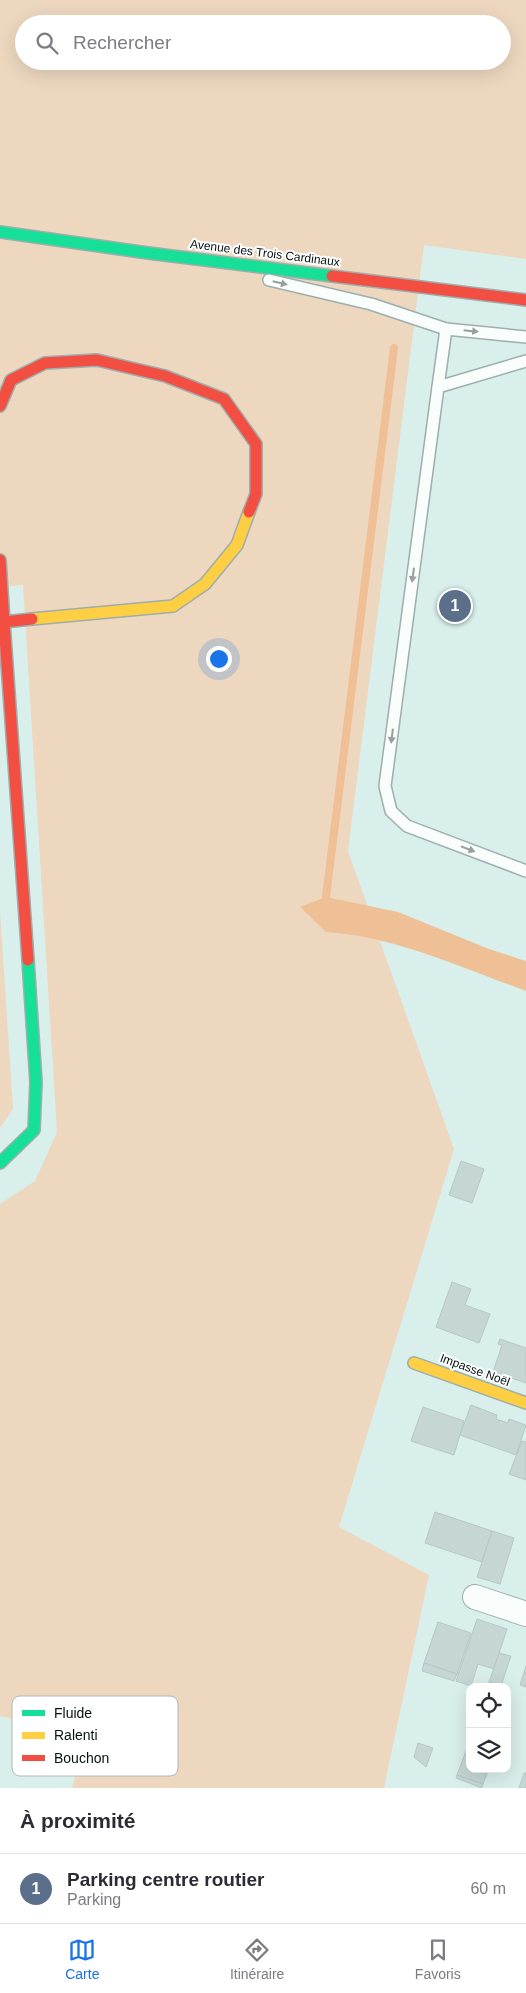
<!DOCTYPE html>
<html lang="fr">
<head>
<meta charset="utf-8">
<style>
  :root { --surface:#fff; --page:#f2f2f3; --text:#2b2b33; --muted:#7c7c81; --line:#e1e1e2; --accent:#1a73e8 }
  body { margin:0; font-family:Helvetica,sans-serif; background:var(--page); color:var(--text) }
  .controls { position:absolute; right:15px; bottom:15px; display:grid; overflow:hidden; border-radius:10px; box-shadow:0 5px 20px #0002 }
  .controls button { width:45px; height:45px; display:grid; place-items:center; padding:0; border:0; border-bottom:1px solid var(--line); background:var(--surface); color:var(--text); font:25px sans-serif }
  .you { position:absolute; left:218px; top:658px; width:18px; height:18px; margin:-12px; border:4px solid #fff; border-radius:50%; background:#1a73e8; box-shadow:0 0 0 8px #1a73e833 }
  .badge { display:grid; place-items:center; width:32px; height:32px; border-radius:50%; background:var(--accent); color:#fff; font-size:16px; font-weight:700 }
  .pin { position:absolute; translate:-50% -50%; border:2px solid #fff; box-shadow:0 1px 5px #0006 }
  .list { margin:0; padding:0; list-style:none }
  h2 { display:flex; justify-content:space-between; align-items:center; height:65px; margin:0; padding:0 20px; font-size:21px }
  h2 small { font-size:16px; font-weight:400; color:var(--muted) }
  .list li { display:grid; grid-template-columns:32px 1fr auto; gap:15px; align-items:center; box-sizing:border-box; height:70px; padding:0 20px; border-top:1px solid var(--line) }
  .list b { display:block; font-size:19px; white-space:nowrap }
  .list p { margin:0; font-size:16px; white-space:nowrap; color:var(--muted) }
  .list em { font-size:16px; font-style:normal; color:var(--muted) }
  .icon { flex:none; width:28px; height:28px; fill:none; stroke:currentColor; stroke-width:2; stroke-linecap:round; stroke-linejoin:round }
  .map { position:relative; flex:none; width:526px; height:1788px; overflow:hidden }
  .search { position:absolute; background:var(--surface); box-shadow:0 5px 20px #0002; left:15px; right:15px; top:15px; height:55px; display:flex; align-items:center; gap:12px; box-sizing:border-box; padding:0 18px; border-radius:28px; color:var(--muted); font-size:19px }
  .sheet { height:135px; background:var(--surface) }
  nav { display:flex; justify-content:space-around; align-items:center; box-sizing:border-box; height:70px; border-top:1px solid var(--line); background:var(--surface); font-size:14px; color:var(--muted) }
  nav a { display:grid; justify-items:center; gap:2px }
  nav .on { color:var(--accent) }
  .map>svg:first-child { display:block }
  .green { fill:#edd7bf; fill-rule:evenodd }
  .water { fill:#efbf95 }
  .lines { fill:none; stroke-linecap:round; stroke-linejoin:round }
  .stream { stroke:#efbf95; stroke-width:8 }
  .building { fill:#c5d6d4; stroke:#b6c8c6 }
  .lane-casing { stroke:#9daeac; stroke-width:14 }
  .street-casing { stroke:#9daeac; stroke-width:26 }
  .fast-casing { stroke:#9daeac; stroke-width:14 }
  .slow-casing { stroke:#9daeac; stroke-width:14 }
  .jam-casing { stroke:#9daeac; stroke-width:14 }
  .lane { stroke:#f9fdfc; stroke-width:11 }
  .street { stroke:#f9fdfc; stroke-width:24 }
  .fast { stroke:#16e098; stroke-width:11 }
  .slow { stroke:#ffcf43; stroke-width:11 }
  .jam { stroke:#f24e42; stroke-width:11 }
  .oneway { fill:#979f9e }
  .labels { text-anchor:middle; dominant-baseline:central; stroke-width:4; stroke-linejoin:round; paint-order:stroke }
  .street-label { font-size:12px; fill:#041311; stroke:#fff }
  .key { fill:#fff; stroke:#b4b8b8; stroke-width:1 }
  .key-label { font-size:14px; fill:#041311 }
</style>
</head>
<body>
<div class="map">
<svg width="526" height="1788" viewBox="0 0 526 1788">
  <rect width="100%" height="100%" fill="#d9efec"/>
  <g class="green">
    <path d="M0,0H526V259L424,245L348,851L454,1149L339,1527L429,1575L384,1788H72L85,1738L0,1716V1204L35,1181L57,1132L23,585L0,587ZM24,24H502V61H24Z"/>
    <polygon points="0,910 13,1109 0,1128"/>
  </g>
  <path class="water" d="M326,897L398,912L489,949L526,961V991C462,968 394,936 326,932L300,907Z"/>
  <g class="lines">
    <polyline class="stream" points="326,897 394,348"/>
  </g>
  <g class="building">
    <polygon points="461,1161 484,1169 472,1203 449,1195"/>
    <polygon points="452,1282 471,1289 465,1305 490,1314 479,1343 436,1327"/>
    <polygon points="500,1339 526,1348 526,1383 493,1372 502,1345 498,1344"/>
    <polygon points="471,1405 497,1415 496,1419 508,1423 509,1419 526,1425 516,1455 460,1435"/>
    <polygon points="423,1407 464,1421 454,1455 411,1441"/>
    <polygon points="522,1441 526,1442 526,1480 509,1474"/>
    <polygon points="435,1512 492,1531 482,1562 425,1543"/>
    <polygon points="492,1531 514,1538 500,1584 477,1577"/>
    <polygon points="477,1619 507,1629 494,1669 478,1664 471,1686 456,1681"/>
    <polygon points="438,1622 471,1633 457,1674 424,1663"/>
    <polygon points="499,1653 511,1656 501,1686 489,1682"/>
    <polygon points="424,1663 457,1674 454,1681 422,1671"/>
    <polygon points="526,1666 526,1687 520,1685"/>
    <polygon points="470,1740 470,1769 489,1769 483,1784 457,1775"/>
    <polygon points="418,1743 433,1748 426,1767 414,1757"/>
    <polygon points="524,1773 526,1773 526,1788 519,1788"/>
    <polygon points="457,1775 483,1784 482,1788 456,1778"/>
  </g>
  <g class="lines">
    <defs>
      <g id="lane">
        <polyline points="269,280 371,304 446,329 526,337"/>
        <polyline points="526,361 438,387 385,786 391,811 407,826 526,871"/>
        <polyline points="438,387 446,329"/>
      </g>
      <polyline id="street" points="475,1597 526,1614"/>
      <g id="fast">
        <polyline points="0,232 148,253 332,276"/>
        <polyline points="0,1163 34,1130 36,1082 28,960"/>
      </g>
      <g id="slow">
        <polyline points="32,619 173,606 205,584 237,545 249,512"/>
        <polyline points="414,1363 526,1403"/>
      </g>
      <g id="jam">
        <polyline points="332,276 526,300"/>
        <polyline points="0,406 11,380 45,363 97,360 165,376 224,399 256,444 256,494 249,512"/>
        <polyline points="0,560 4,622 32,619"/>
        <polyline points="0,623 4,622 28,960"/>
      </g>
    </defs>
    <use href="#lane" class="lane-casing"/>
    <use href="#street" class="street-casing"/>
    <use href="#fast" class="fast-casing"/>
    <use href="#slow" class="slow-casing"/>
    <use href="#jam" class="jam-casing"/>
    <use href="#lane" class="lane"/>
    <use href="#street" class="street"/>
    <use href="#fast" class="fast"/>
    <use href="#slow" class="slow"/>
    <use href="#jam" class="jam"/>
  </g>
  <defs><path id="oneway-solid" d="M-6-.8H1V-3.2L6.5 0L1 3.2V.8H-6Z" transform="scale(1.25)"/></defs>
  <g class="oneway">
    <use href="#oneway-solid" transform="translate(280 283) rotate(13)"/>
    <use href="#oneway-solid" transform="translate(471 331) rotate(6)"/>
    <use href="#oneway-solid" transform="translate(413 575) rotate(98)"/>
    <use href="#oneway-solid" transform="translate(392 736) rotate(97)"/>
    <use href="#oneway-solid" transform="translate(468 849) rotate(21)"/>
  </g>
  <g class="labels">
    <g class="street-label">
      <text transform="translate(265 253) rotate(7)">Avenue des Trois Cardinaux</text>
      <text transform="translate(475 1370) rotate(20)">Impasse Noël</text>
    </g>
  </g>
  <rect x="12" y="1696" width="166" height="80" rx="8" class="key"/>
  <rect x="22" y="1710" width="23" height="6" fill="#16e098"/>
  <rect x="22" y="1732" width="23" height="7" fill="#ffcf43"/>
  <rect x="22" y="1755" width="23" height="6" fill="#f24e42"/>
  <g class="key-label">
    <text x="54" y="1718">Fluide</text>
    <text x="54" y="1740">Ralenti</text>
    <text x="54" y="1763">Bouchon</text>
  </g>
</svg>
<div class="controls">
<button><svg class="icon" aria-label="locate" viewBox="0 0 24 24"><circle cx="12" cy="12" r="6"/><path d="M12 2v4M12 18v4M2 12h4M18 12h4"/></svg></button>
<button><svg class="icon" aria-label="layers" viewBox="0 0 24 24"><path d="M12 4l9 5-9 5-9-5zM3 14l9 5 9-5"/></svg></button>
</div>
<div class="you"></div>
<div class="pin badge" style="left:455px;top:606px;background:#5c6f8a">1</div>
<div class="search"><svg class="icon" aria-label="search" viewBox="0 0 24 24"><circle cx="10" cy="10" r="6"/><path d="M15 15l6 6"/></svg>Rechercher</div>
</div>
<section class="sheet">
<h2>À proximité<small></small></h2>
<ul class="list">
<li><span class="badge" style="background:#5c6f8a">1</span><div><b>Parking centre routier</b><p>Parking</p></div><em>60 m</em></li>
</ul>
</section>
<nav>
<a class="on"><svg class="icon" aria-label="map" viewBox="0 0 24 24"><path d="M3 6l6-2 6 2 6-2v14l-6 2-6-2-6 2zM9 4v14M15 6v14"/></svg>Carte</a>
<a><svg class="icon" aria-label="directions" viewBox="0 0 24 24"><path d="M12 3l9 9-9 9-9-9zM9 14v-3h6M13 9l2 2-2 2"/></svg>Itinéraire</a>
<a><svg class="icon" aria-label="saved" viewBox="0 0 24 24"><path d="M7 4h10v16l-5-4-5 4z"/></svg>Favoris</a>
</nav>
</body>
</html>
